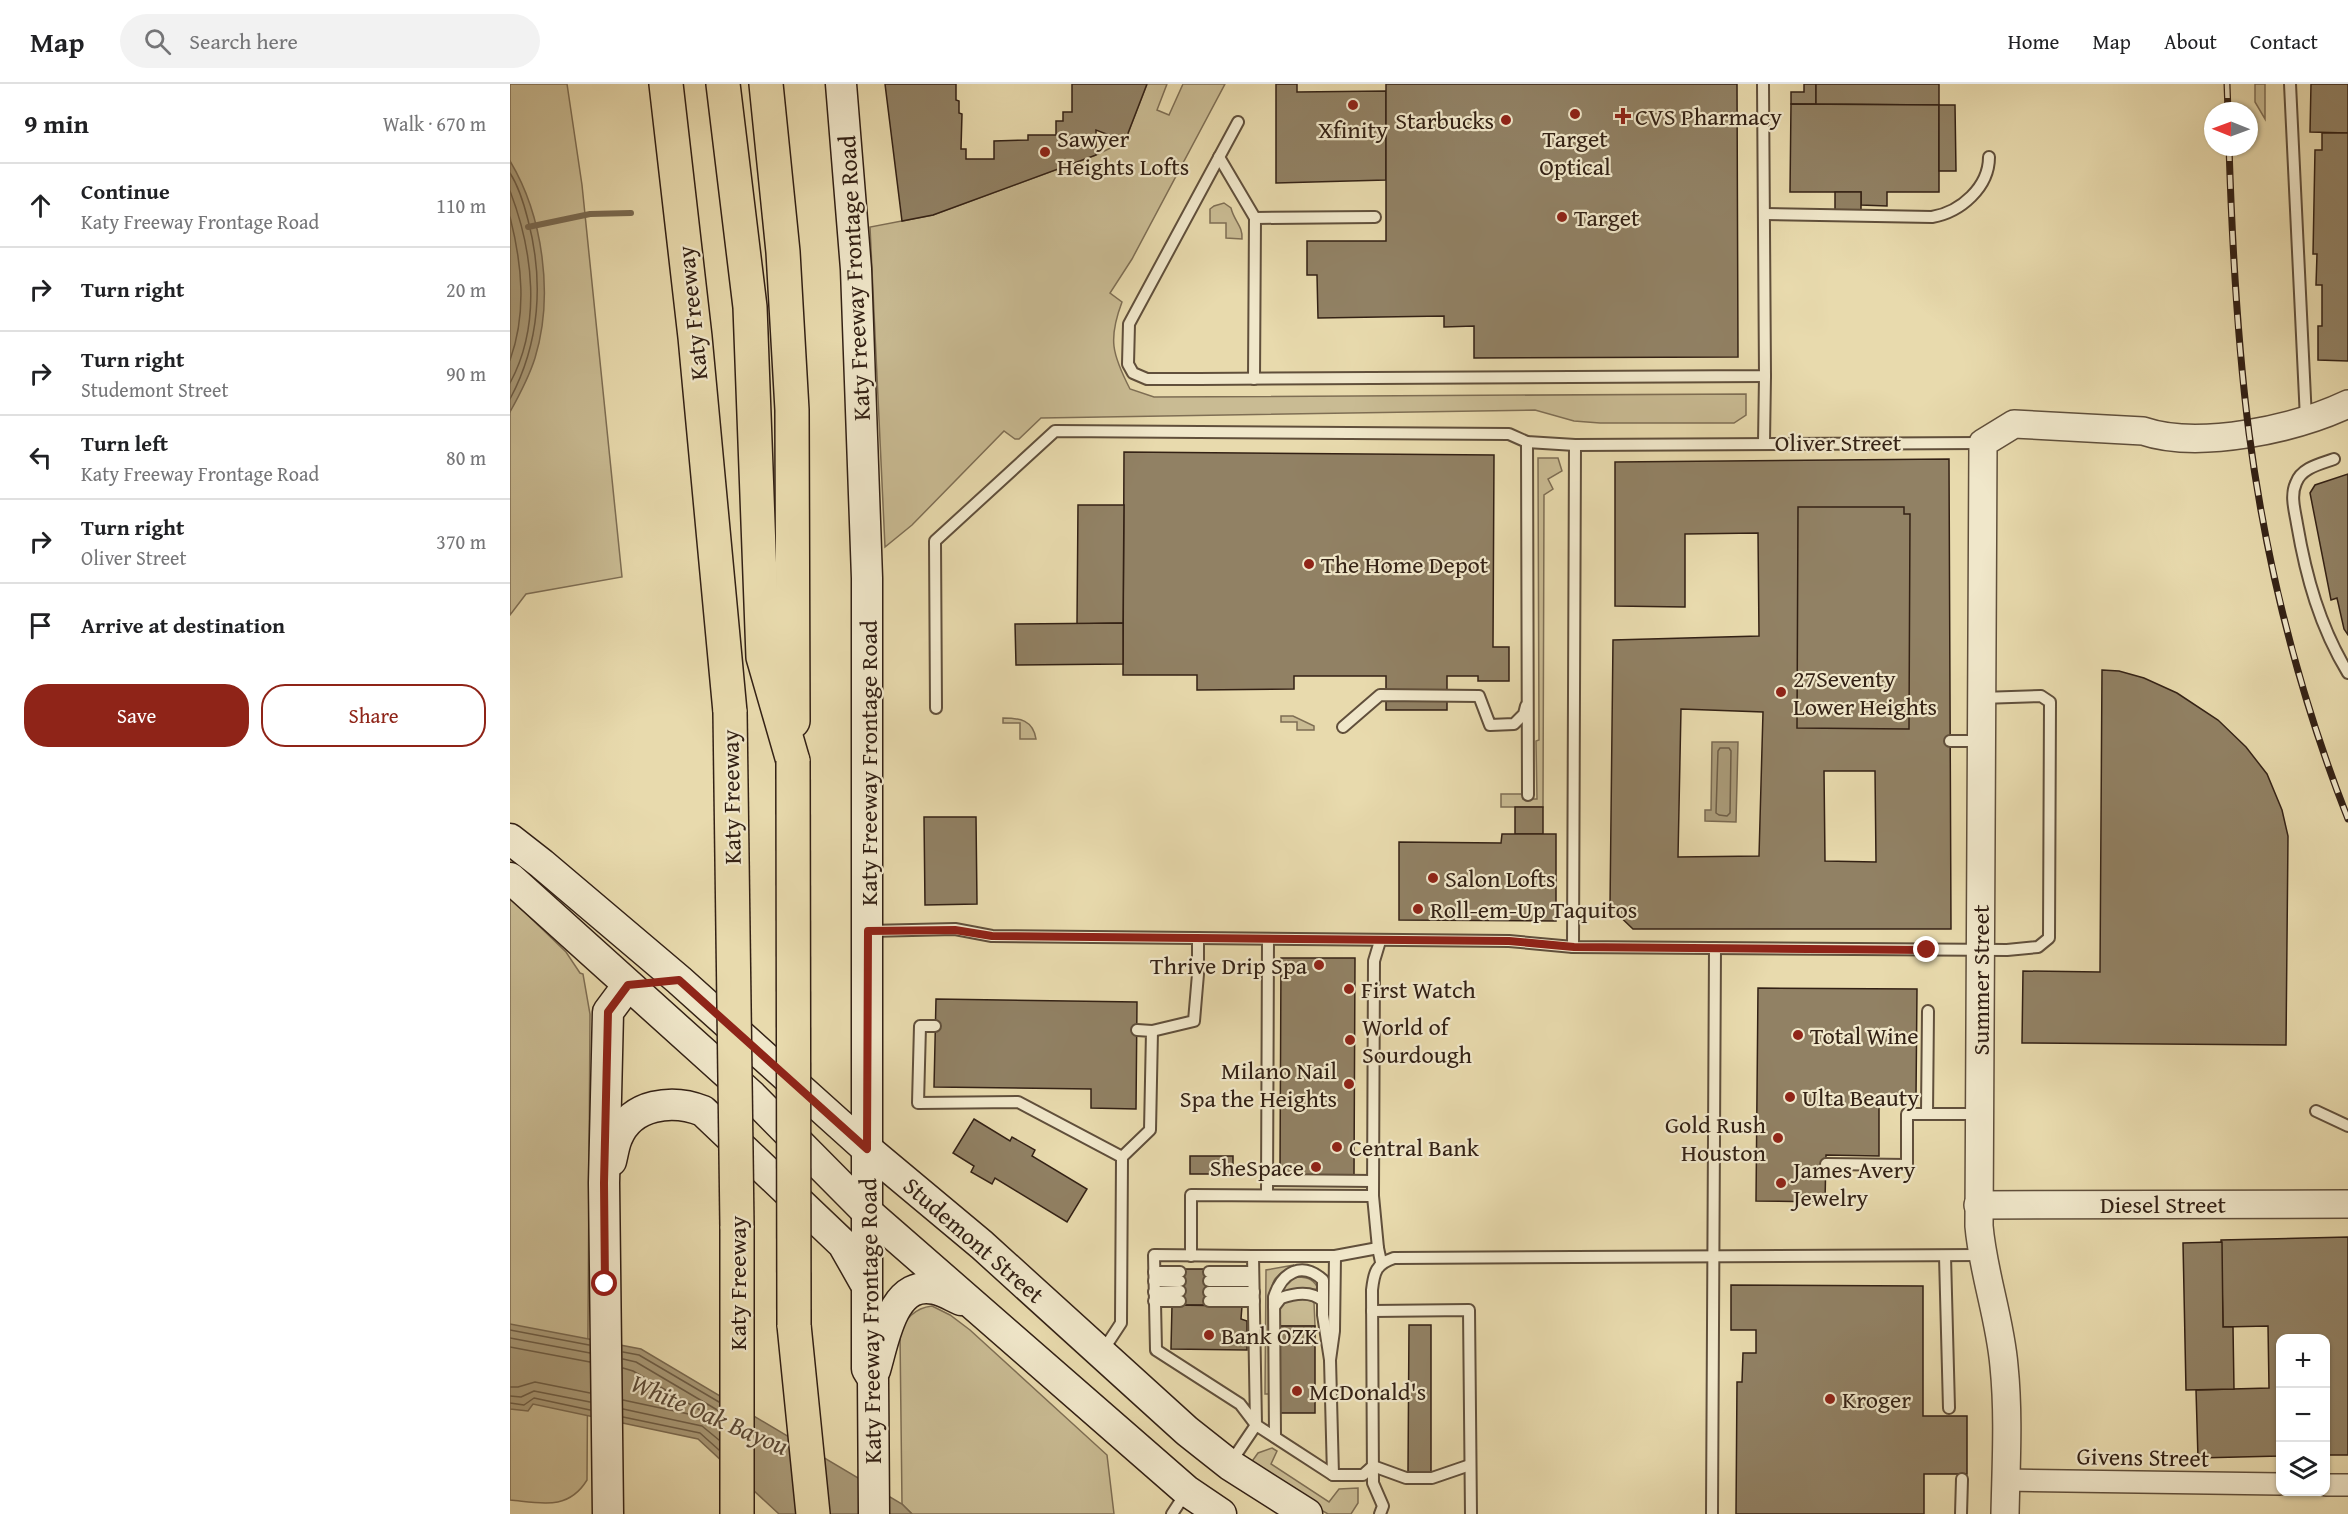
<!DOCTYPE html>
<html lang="en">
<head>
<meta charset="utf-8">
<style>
  :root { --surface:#fff; --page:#f2f2f2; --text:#202124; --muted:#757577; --line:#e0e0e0; --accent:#8f2418 }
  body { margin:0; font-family:"Gentium Book Plus",serif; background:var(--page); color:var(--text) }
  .controls { position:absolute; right:18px; bottom:18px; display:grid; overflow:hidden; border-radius:12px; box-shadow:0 2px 4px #0004 }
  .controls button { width:54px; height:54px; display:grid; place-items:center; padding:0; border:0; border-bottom:2px solid var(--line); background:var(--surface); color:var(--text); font:30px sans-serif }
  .compass { position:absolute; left:1694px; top:18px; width:54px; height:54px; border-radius:50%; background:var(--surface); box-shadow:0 2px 4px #0004; rotate:271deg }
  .stop { position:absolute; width:18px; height:18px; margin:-14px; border:4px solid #8f2418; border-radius:50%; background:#fff }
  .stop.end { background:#8f2418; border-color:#fff; box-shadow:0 2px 6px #0008 }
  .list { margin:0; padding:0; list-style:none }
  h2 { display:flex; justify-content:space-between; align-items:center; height:78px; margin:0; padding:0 24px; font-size:26px }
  h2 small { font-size:20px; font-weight:400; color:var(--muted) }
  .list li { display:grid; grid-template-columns:39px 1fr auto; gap:18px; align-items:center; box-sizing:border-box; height:84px; padding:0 24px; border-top:2px solid var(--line) }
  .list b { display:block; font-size:22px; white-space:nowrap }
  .list p { margin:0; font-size:20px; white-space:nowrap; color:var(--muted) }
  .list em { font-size:20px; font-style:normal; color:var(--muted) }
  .actions { display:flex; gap:12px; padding:18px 24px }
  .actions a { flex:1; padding:14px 0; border:2px solid var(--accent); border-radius:24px; text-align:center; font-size:21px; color:var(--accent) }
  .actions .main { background:var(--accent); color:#fff }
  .icon { flex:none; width:33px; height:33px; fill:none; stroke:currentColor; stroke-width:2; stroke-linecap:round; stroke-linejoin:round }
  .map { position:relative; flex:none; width:1838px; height:1430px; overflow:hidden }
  header { display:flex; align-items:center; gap:36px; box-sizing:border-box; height:84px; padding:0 30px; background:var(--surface); border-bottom:2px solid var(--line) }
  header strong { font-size:28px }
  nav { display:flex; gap:33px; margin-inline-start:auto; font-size:21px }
  .search { width:420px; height:54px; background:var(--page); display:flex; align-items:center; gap:15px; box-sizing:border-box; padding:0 21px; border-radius:33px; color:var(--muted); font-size:22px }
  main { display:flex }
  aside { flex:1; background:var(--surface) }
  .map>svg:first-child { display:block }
  .green { fill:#c9bb93; stroke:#7e6e54; stroke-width:1.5 }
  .water { fill:#aa9b79; stroke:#7a6a51; stroke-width:1.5 }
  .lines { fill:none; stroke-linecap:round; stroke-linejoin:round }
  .shore { stroke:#6e5e47; stroke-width:1.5 }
  .stream { stroke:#7a6a51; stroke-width:6 }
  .building { fill:#918164; stroke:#332115; stroke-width:1.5; fill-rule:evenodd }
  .service-casing { stroke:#604f3b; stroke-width:14 }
  .minor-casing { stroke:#604f3b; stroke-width:24 }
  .tertiary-casing { stroke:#604f3b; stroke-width:30 }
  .secondary-casing { stroke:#332115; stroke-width:33 }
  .motorway-casing { stroke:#332115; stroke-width:36 }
  .service { stroke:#f0e7ca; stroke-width:10 }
  .minor { stroke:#f0e7ca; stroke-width:21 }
  .tertiary { stroke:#f0e7ca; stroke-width:27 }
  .secondary { stroke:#f0e7ca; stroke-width:30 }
  .motorway { stroke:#e8daad; stroke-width:33 }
  .rail-casing { stroke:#332115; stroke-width:7 }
  .rail { stroke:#f0e7ca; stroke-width:4.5; stroke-dasharray:14; stroke-linecap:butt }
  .motorway-bridge-casing { stroke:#332115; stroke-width:36; stroke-linecap:butt }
  .motorway-bridge { stroke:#e8daad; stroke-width:33 }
  .route { stroke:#8f2418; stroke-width:8 }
  .poi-dot { fill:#8f2418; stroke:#f0e7ca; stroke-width:2 }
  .labels { text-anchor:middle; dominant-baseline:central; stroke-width:4.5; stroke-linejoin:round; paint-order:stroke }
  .poi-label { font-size:24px; fill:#332115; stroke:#f0e7ca; text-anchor:start }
  .street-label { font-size:24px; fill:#332115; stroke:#f0e7ca }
  .water-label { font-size:26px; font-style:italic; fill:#5d4c38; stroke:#f0e7ca }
</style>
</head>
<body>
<header>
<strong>Map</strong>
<div class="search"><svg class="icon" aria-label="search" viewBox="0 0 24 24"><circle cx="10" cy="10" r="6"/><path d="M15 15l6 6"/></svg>Search here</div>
<nav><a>Home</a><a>Map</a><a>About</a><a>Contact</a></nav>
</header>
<main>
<aside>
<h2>9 min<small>Walk · 670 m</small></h2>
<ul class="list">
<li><svg class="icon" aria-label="ahead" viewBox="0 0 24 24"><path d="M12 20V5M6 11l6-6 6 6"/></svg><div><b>Continue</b><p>Katy Freeway Frontage Road</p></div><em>110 m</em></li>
<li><svg class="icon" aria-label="right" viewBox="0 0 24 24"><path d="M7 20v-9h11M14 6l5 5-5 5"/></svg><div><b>Turn right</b></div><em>20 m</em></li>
<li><svg class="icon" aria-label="right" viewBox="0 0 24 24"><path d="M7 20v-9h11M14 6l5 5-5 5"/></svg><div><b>Turn right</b><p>Studemont Street</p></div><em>90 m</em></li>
<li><svg class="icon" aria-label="left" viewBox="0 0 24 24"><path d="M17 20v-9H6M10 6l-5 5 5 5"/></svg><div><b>Turn left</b><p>Katy Freeway Frontage Road</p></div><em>80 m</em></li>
<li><svg class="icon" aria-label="right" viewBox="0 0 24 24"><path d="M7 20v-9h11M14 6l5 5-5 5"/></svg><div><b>Turn right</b><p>Oliver Street</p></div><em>370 m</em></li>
<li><svg class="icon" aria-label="arrive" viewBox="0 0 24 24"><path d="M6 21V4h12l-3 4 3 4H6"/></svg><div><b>Arrive at destination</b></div></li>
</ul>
<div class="actions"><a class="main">Save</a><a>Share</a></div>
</aside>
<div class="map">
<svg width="1838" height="1430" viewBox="0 0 1838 1430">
  <rect width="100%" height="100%" fill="#e8daad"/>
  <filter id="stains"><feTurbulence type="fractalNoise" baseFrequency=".00333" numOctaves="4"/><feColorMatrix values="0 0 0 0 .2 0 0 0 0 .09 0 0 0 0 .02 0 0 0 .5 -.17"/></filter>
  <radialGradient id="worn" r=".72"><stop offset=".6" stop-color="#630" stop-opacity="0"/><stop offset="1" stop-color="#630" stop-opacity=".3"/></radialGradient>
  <g class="green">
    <polygon points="0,0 57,0 72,101 112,493 16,510 0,531"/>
    <path d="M637,0H657L647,26L659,31L673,0H715L622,175L600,209L612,218C598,255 602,270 620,305L644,313L1236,310V331L1224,339H1090L1064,337L1025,326L531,334L509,355H505L494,347L402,441L375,463L360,143L423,131L586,71L615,57Z"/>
    <polygon points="1745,0 1755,0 1755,35 1745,18"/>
    <path d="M714,119L721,124C724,137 733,142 732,155L716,154V139H700V125L704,122Z"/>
    <polygon points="1028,374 1048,374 1052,387 1038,395 1043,405 1034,411 1033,723 991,723 991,710 1013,710 1013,715 1027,715 1026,657 1029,656"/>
    <polygon points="771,632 783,632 804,642 804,646 787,646 787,638 771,638"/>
    <path d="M493,634C510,634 523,636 526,655H510V639H493Z"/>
    <path d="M0,814L56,868L70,889L73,890L80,930L77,1396C58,1427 31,1419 0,1416Z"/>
    <path d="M784,1181C777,1185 770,1188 765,1195C754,1212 760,1287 760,1310H755L756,1186Z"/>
    <path d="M788,1193C798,1193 805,1196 808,1205L769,1211L778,1196Z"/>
    <polygon points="784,1215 796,1215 804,1218 805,1242 770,1242 769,1227 773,1219"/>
    <path d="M422,1222L440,1231L460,1246L597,1371L604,1430H402L392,1420L390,1251C394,1235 405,1224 422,1222Z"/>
    <polygon points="762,1364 767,1367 761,1380 819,1418 829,1405 848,1404 848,1419 841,1430 818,1430 774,1405 740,1380 748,1369"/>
  </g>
  <g class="water">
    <path d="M0,77C33,132 44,212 25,274C19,293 10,310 0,328Z"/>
    <polygon points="1202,658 1228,658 1226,738 1195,737 1195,726 1201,726"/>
    <polygon points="0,1240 131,1265 392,1420 402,1430 269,1430 188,1355 23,1320 18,1327 0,1325"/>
  </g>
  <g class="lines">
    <g class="shore">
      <path d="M0,89C9,103 14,120 18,136C34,197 30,259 0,315"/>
      <path d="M0,107C23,167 32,240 0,299"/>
      <path d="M0,133C12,180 17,229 0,276"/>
      <polygon points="1210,664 1219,664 1221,667 1220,729 1217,732 1209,731 1206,729 1208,667"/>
      <polyline points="0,1246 79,1261"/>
      <polyline points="0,1254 80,1269"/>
      <polyline points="0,1263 80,1278"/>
      <polyline points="113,1268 129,1271 209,1318"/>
      <polyline points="113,1275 126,1278 209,1327"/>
      <polyline points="113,1284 123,1287 190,1326 191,1329 188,1332 113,1316"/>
      <polyline points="0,1303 8,1303 25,1298 80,1309"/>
      <polyline points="0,1312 11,1313 24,1307 80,1318"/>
      <polyline points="0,1319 14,1321 24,1314 80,1326"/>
      <polyline points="113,1325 192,1342 209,1356"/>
      <polyline points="113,1333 190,1349 209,1366"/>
    </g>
    <polyline class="stream" points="18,143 80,130 121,129"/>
  </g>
  <g class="building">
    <polygon points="375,0 446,0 446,16 449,17 449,29 452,30 451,65 456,65 456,75 484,75 484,57 518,56 518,51 546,51 546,37 553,37 553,28 562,28 562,0 637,0 615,57 586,46 586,71 423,131 392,137"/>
    <polygon points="766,0 787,0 787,8 876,7 876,96 766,99"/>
    <polygon points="876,0 1227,0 1228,273 964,274 964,242 934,243 934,232 808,234 807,191 797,191 797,157 876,157"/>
    <polygon points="1294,0 1306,0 1306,20 1281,20 1281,8 1294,8"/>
    <polygon points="1306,0 1429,0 1429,21 1306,20"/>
    <polygon points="1801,0 1838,0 1838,49 1800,48"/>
    <polygon points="1281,20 1429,21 1429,108 1377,108 1377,122 1351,121 1351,108 1280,108"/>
    <polygon points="1429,21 1445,21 1446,87 1429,87"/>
    <polygon points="1812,49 1838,49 1838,277 1808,276 1808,242 1812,242 1812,201 1806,201 1807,170 1803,170 1805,66 1812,66"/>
    <rect x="1325" y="108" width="26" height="23"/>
    <polygon points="614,368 984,371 983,563 999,563 999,597 968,597 968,592 937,592 937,626 876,626 876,592 784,592 784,605 687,606 687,591 613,591"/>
    <path d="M1439,375L1441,845H1123L1100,823L1103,556L1249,552L1248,449L1175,450V523L1105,522V378ZM1171,625L1253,628L1249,772L1168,773ZM1314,687H1365L1366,778L1315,777Z"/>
    <polygon points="1838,390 1838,551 1834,545 1827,514 1821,516 1800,409 1805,401"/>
    <polygon points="568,421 614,421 613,539 567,540"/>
    <polygon points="1288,423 1394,423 1394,430 1400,430 1399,645 1287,644"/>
    <polygon points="613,539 613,580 506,581 505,540"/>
    <polygon points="1592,586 1609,587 1634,594 1667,609 1708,636 1736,663 1757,690 1772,726 1778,752 1776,961 1512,959 1513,887 1590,888"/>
    <rect x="1005" y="723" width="28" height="27"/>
    <polygon points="414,733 466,733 467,820 415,821"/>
    <polygon points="992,750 1046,750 1046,837 889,836 889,758 991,759"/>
    <polygon points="771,874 845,874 844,1093 776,1093 776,1088 770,1088"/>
    <polygon points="1248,904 1407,905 1406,1013 1369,1013 1369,1072 1316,1071 1315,1118 1246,1117"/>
    <polygon points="426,915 627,918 626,1025 581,1024 581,1005 424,1003"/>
    <polygon points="464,1035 500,1057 502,1053 525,1066 522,1072 577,1105 557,1138 485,1094 482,1100 461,1088 464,1082 443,1069"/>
    <rect x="680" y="1072" width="43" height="18"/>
    <polygon points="1838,1153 1838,1371 1816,1371 1816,1254 1770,1254 1770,1372 1688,1374 1686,1306 1759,1304 1758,1242 1713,1243 1711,1156"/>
    <polygon points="1712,1158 1713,1243 1723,1243 1724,1305 1676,1306 1673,1159"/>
    <rect x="670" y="1185" width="29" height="36"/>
    <polygon points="1221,1201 1413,1202 1413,1332 1457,1332 1457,1390 1414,1390 1414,1430 1226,1430 1227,1298 1232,1298 1233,1269 1246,1269 1246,1246 1221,1246"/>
    <polygon points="662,1221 732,1222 731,1235 737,1237 737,1266 661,1265"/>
    <polygon points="899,1241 921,1241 921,1388 898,1388"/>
    <rect x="770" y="1242" width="35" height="87"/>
  </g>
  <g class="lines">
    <defs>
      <g id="service">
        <polyline points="1780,0 1796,335"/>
        <polyline points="728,38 619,240 618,280 623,289 637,295 689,295 1255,292 1253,0"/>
        <polyline points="709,73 745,134 744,295"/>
        <path d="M1254,130L1422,133C1451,128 1479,103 1479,73"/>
        <polyline points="745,134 865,133"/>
        <polyline points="1017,358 1018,711"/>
        <polyline points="1254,358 1255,292"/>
        <path d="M1824,375C1810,380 1791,384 1786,399C1780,412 1785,427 1787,440C1796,493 1810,543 1838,589"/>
        <polyline points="426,624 425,457 545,347 999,350 1017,358 1065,361 1472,359"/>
        <polyline points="833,643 870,611 969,612 980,641 1004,640 1014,630 1016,622"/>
        <polyline points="1440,657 1470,657"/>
        <polyline points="359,847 445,845 482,852 999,857 1063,863 1497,866 1528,863 1539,854 1540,618 1531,612 1471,614"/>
        <polyline points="870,857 864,877 863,1112 868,1164 871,1178"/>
        <polyline points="1063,863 1065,361"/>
        <polyline points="425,942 410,942 408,1019 508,1018 612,1073"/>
        <polyline points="642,947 684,937 688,890 688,854"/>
        <polyline points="1806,1027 1838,1042"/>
        <polyline points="1417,1030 1418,927"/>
        <polyline points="1316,1080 1397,1081 1397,1030 1469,1030"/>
        <polyline points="758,1096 863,1097"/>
        <polyline points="757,1111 758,855"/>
        <polyline points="681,1172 681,1111 863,1112"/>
        <polyline points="743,1172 825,1172 868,1164"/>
        <polyline points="1435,1172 1439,1324"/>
        <polyline points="644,1188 670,1188"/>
        <polyline points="699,1188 743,1188"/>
        <polyline points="644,1197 670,1197"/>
        <polyline points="699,1197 743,1197"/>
        <polyline points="644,1208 670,1207"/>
        <polyline points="699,1208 744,1208"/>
        <polyline points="644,1217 670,1217"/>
        <polyline points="699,1217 744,1217"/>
        <path d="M764,1223L771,1214C785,1209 801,1206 813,1217"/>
        <polyline points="862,1227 959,1226 961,1430"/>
        <polyline points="592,1268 611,1239 612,1073 640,1046 642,947 627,946"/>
        <path d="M765,1353L764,1213C772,1188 792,1177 813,1196V1231L820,1276"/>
        <polyline points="721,1378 746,1341 743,1172 644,1171 646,1266 730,1320 746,1341 823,1391 853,1391 863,1382 896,1394 922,1394 960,1381"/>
        <polyline points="823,1391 820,1276 824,1247 825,1172"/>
        <polyline points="662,1430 677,1407"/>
        <path d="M870,1430L873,1422L863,1399L862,1206C864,1188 866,1180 884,1174L1471,1171"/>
        <polyline points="1202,1430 1205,864"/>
        <polyline points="1451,1430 1452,1395"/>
      </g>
      <g id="minor">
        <polyline points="1495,1396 1770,1400"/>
        <polyline points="1816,1401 1838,1401"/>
      </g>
      <g id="tertiary">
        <polyline points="1468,1121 1838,1120"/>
        <path d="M1495,1430C1496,1381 1499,1331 1494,1282C1490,1234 1473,1189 1469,1142L1473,359L1504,340L1633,347C1689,366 1785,345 1838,320"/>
      </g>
      <g id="secondary">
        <polyline points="331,0 346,185 357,494 357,1285 363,1295 364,1430"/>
        <polyline points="0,755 32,780 169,896 357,1065 472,1161 677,1347 720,1381 797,1430"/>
        <polyline points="0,794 242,1012 356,1127 677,1407 711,1430"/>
        <path d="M101,1077C103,1069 104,1061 107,1054C121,1019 163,1015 193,1027L333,1160L354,1197"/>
        <path d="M365,1286C374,1257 382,1195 425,1205C434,1207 442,1212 451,1216"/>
        <polyline points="98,1430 94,1099 98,928 118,901"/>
      </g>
      <g id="motorway">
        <polyline points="156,0 185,253 220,628"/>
        <polyline points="213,0 240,223 253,573 283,677"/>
        <polyline points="256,0 273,168 282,326 283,637"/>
        <polyline points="227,1142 227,1430"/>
        <polyline points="284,1241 303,1430"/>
      </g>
    </defs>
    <use href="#service" class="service-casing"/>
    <use href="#minor" class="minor-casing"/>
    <use href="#tertiary" class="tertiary-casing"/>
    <use href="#secondary" class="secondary-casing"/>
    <use href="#motorway" class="motorway-casing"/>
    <use href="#service" class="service"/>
    <use href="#minor" class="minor"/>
    <use href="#tertiary" class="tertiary"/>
    <use href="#secondary" class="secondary"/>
    <use href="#motorway" class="motorway"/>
    <defs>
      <g id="rail">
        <polyline points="1717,0 1718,27"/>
        <path d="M1719,63C1722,158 1727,254 1739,349C1756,479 1790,613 1838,735"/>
      </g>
    </defs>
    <use href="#rail" class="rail-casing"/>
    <use href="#rail" class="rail"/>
    <defs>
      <g id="motorway-bridge">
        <polyline points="220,628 227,1142"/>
        <polyline points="283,677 284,1241"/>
      </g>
    </defs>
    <use href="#motorway-bridge" class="motorway-bridge-casing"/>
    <use href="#motorway-bridge" class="motorway-bridge"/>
  </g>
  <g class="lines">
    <polyline class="route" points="95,1200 94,1099 98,928 118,901 169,896 357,1065 358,847 445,846 482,852 999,857 1064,863 1417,866"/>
  </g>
  <g class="poi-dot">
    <circle cx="843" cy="21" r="6"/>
    <circle cx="1065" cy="30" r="6"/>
    <path d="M1110 23h6v6h6v6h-6v6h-6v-6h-6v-6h6z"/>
    <circle cx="996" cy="36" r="6"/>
    <circle cx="535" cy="68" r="6"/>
    <circle cx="1052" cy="133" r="6"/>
    <circle cx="799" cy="480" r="6"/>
    <circle cx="1271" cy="608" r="6"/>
    <circle cx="923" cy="794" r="6"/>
    <circle cx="908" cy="825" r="6"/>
    <circle cx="809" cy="881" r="6"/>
    <circle cx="839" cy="905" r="6"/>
    <circle cx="1288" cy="951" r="6"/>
    <circle cx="840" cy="956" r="6"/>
    <circle cx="839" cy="1000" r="6"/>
    <circle cx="1280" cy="1013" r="6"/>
    <circle cx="1268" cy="1054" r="6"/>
    <circle cx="827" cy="1063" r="6"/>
    <circle cx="806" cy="1083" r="6"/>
    <circle cx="1271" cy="1099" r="6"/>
    <circle cx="699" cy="1251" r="6"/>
    <circle cx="787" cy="1307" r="6"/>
    <circle cx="1320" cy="1315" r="6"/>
  </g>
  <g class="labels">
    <g class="poi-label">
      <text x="1125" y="32">CVS Pharmacy</text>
      <text x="984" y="36" text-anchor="end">Starbucks</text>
      <text x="843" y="45" text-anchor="middle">Xfinity</text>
      <text x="547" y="54">Sawyer<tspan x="547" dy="28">Heights Lofts</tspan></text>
      <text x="1065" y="54" text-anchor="middle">Target<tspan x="1065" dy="28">Optical</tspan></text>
      <text x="1064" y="133">Target</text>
      <text x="811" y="480">The Home Depot</text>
      <text x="1283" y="594">27Seventy<tspan x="1283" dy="28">Lower Heights</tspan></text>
      <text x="935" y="794">Salon Lofts</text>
      <text x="920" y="825">Roll-em-Up Taquitos</text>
      <text x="797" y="881" text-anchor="end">Thrive Drip Spa</text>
      <text x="851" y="905">First Watch</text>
      <text x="852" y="942">World of<tspan x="852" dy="28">Sourdough</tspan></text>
      <text x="1300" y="951">Total Wine</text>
      <text x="827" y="986" text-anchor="end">Milano Nail<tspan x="827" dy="28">Spa the Heights</tspan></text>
      <text x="1292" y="1013">Ulta Beauty</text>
      <text x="1256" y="1040" text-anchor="end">Gold Rush<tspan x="1256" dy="28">Houston</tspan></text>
      <text x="839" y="1063">Central Bank</text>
      <text x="794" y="1083" text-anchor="end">SheSpace</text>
      <text x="1283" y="1085">James Avery<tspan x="1283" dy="28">Jewelry</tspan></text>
      <text x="711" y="1251">Bank OZK</text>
      <text x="799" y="1307">McDonald's</text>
      <text x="1332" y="1315">Kroger</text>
    </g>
    <g class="street-label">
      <text transform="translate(344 194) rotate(-93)">Katy Freeway Frontage Road</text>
      <text transform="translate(182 229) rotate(-96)">Katy Freeway</text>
      <text x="1328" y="358">Oliver Street</text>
      <text transform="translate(358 679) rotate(-90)">Katy Freeway Frontage Road</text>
      <text transform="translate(221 713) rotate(-91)">Katy Freeway</text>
      <text transform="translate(1470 896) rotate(-90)">Summer Street</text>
      <text x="1653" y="1120">Diesel Street</text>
      <text transform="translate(464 1156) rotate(41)">Studemont Street</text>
      <text transform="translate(227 1199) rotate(-90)">Katy Freeway</text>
      <text transform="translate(360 1237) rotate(-91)">Katy Freeway Frontage Road</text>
      <text transform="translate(1633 1373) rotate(1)">Givens Street</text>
    </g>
    <g class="water-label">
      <text transform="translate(200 1330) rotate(23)">White Oak Bayou</text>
    </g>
  </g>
  <rect width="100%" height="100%" filter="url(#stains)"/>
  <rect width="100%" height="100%" fill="url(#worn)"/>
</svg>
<div class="controls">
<button>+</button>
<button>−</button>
<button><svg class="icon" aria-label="layers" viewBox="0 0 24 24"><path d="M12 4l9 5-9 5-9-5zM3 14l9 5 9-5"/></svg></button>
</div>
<svg class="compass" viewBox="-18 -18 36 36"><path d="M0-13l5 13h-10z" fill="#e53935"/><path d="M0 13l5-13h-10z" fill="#757577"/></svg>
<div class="stop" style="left:95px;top:1200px"></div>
<div class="stop end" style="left:1417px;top:866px"></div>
</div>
</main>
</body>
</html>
